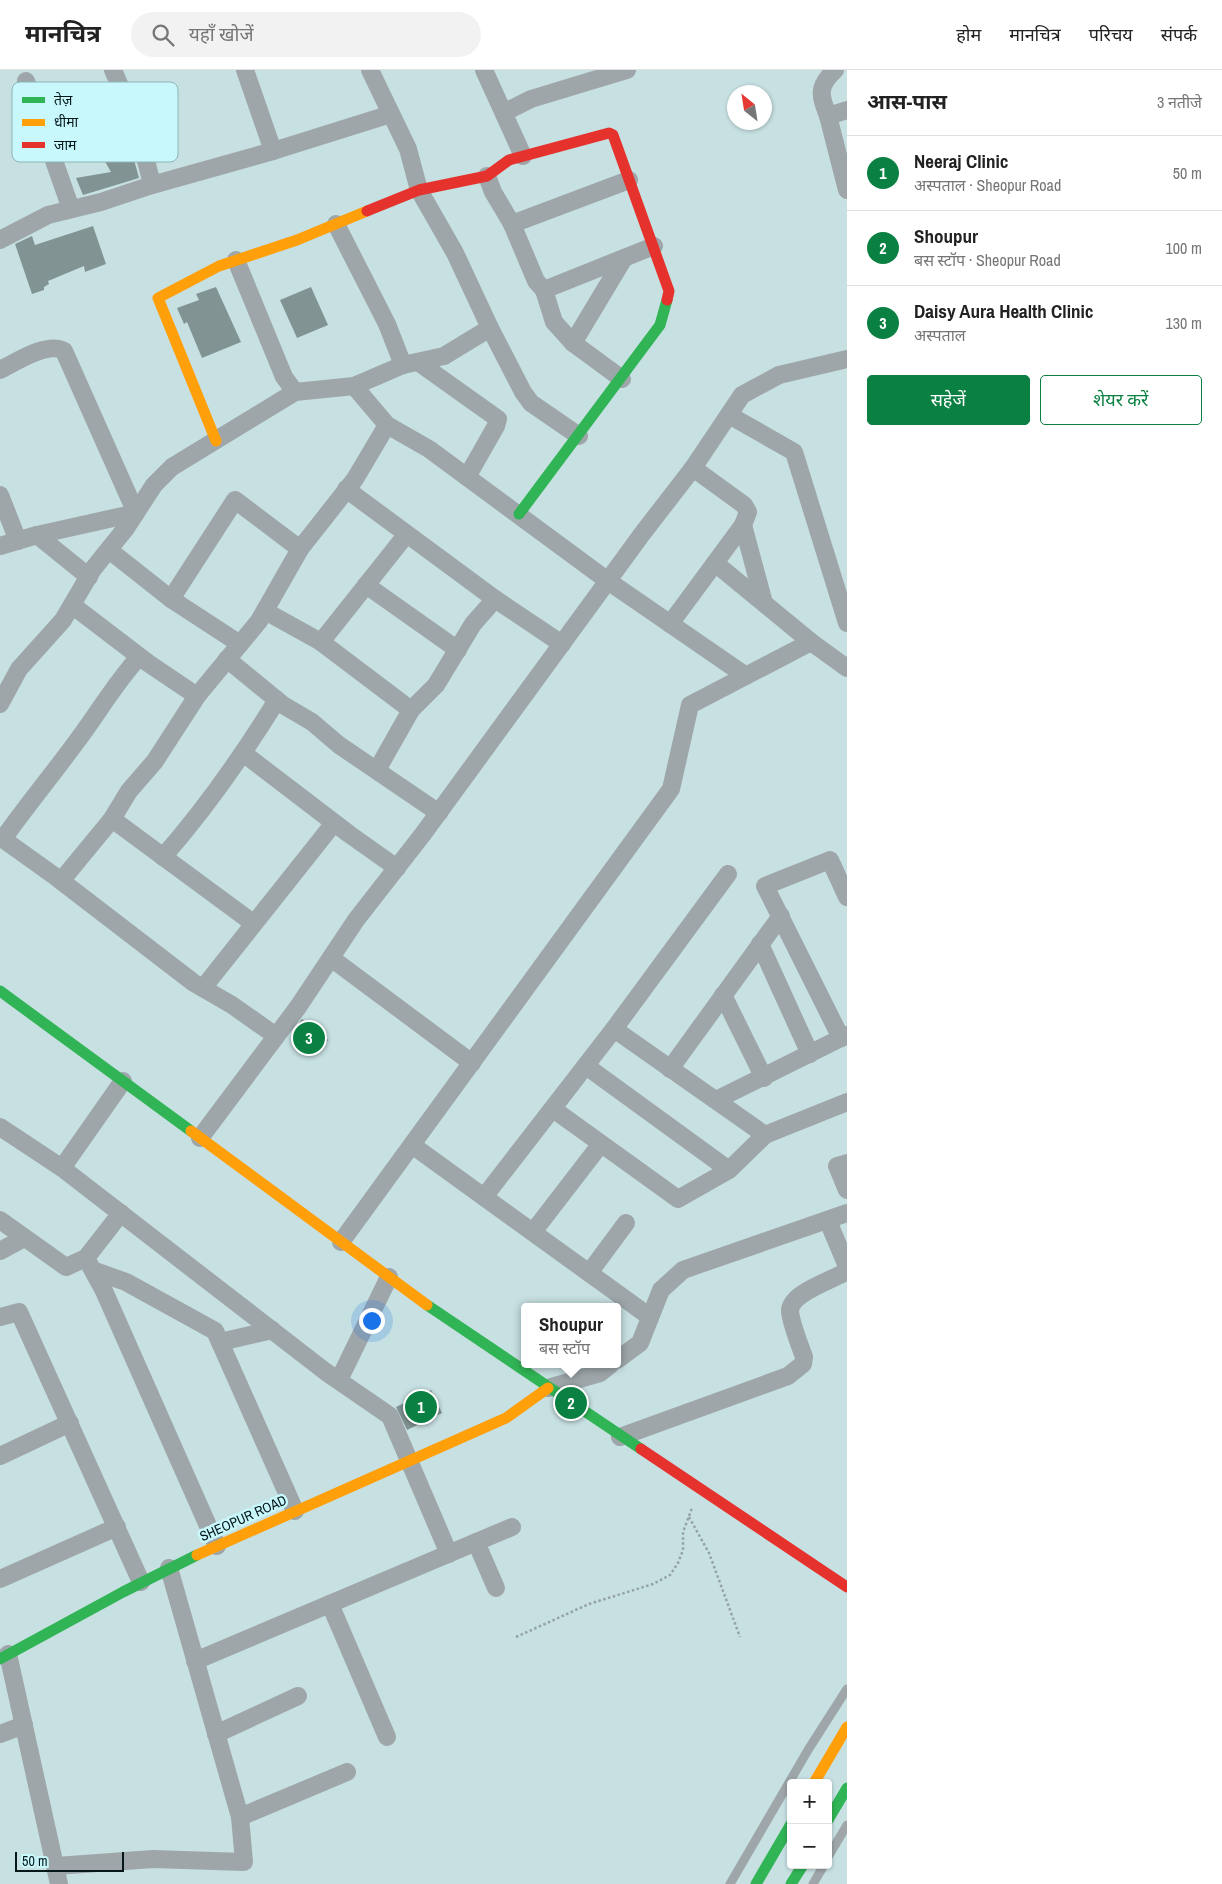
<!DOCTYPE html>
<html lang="hi">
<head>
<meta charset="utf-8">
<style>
  :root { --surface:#fff; --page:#f2f2f2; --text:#222; --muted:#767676; --line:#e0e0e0; --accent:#0b8043 }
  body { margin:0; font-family:"Archivo Narrow","Noto Sans Devanagari",sans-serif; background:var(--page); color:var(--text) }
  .controls { position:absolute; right:15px; bottom:15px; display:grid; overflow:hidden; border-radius:5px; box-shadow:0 1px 4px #0004 }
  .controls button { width:45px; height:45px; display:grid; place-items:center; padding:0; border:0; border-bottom:1px solid var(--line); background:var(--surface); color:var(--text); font:25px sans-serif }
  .compass { position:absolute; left:727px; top:15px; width:45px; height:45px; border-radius:50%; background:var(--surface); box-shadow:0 1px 4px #0004; rotate:330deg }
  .scale { position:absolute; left:15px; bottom:12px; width:109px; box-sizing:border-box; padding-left:5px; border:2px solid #051718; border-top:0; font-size:14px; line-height:18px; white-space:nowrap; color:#051718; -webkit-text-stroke:4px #c8f8fc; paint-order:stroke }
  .you { position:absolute; left:371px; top:1250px; width:18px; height:18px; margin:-12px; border:4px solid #fff; border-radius:50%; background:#1a73e8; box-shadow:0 0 0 8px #1a73e833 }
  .badge { display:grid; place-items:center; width:32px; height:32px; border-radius:50%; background:var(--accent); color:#fff; font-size:16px; font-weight:700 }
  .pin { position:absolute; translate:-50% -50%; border:2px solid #fff; box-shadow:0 1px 5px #0006 }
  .popup { position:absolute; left:521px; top:1233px; width:100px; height:65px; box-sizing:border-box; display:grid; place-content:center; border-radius:5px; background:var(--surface); filter:drop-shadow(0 1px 4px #0005); font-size:16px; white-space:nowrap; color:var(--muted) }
  .popup b { font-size:19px; color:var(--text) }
  .popup::after { content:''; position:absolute; left:50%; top:100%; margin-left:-10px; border:10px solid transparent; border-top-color:var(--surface) }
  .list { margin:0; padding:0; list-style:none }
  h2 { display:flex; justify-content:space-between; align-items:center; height:65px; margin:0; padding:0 20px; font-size:21px }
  h2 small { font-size:16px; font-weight:400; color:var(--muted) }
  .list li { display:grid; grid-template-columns:32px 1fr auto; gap:15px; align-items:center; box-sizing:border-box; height:75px; padding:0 20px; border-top:1px solid var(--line) }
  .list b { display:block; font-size:19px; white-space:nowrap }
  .list p { margin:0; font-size:16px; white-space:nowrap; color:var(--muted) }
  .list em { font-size:16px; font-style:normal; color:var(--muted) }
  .actions { display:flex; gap:10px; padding:15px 20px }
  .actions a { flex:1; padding:11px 0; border:1px solid var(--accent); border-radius:5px; text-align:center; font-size:18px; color:var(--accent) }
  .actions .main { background:var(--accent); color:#fff }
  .icon { flex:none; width:28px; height:28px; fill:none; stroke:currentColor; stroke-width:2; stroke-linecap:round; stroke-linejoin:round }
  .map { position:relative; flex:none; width:847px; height:1814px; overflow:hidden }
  header { display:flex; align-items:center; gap:30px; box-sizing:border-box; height:70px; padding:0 25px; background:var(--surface); border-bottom:1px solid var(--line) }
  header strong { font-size:24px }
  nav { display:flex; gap:28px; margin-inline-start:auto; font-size:18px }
  .search { width:350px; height:45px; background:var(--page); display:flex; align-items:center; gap:12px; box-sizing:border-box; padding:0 18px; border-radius:28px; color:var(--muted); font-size:19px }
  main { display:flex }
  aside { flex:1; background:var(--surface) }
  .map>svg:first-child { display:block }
  .building { fill:#819493 }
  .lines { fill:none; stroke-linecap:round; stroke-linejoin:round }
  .path { stroke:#95a2a4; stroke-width:2.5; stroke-dasharray:2.5 2.5; stroke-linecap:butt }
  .lane { stroke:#9ea6a9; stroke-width:9 }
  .street { stroke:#9ea6a9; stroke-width:18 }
  .fast { stroke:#30b455; stroke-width:11 }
  .slow { stroke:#ff9f0a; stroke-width:11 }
  .jam { stroke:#e5322d; stroke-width:11 }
  .labels { text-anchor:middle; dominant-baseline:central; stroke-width:5; stroke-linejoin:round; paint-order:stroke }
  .street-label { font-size:14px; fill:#051718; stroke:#c8f8fc }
  .key { fill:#c8f8fc; stroke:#8eb4b8; stroke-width:1 }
  .key-label { font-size:14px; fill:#051718 }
</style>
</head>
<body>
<header>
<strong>मानचित्र</strong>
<div class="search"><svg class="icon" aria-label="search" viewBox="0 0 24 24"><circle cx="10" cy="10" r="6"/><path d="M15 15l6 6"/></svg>यहाँ खोजें</div>
<nav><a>होम</a><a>मानचित्र</a><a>परिचय</a><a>संपर्क</a></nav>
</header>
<main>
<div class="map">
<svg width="847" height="1814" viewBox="0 0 847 1814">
  <rect width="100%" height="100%" fill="#c7e0e2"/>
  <g class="building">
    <polygon points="128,68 139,108 83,125 76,108 111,102 99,81"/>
    <polygon points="93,156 106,194 85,202 84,196 48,211 49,214 44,217 44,220 32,224 15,174 32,166 35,175"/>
    <polygon points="216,217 241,272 202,288 187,252 184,254 177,238 199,230 196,224"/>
    <polygon points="311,217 328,255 297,268 280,230"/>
    <polygon points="302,949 328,970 317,984 292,963"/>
    <polygon points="431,1320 442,1343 407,1360 396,1337"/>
  </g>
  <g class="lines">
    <g class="path">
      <polyline points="689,1447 709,1483 740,1567"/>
      <polyline points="516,1567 589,1534 653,1514 670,1505 678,1493 683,1480 683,1462 692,1438"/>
    </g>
    <g class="lane">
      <polyline points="828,1787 847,1755"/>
      <polyline points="730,1814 808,1680 847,1619"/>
      <polyline points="813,1814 824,1795"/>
    </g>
    <g class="street">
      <path d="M113,0C130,38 143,74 152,115"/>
      <polyline points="245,0 273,81"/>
      <polyline points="370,0 408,79 419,120 455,183 490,258 523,322 531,333 579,366"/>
      <polyline points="484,0 523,86"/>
      <polyline points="26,11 71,139"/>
      <polyline points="847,40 828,46 847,120"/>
      <polyline points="505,42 531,29 627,0"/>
      <path d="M828,46C820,25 817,17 835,0"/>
      <polyline points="487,106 493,122 512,154 536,211 544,220 554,252 573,273 622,309"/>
      <polyline points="336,154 387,254 403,295"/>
      <polyline points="512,154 629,110"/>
      <polyline points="0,170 48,145 101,132 152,115 273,81 391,44"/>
      <polyline points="236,190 284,307 295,322"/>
      <polyline points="544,220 654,176"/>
      <polyline points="573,273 624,188"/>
      <polyline points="418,292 498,349 496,356 467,407"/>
      <path d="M0,300C16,292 48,271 64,281L136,443L37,465"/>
      <polyline points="354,316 387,355 429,379 608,511 746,606"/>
      <polyline points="729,345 794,382 847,553"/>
      <polyline points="346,419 495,529 562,574"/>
      <polyline points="0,425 18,471"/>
      <polyline points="743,455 764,533"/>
      <polyline points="0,476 37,465 89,507"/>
      <polyline points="109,480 171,529 240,574"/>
      <polyline points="715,493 811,572 847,598"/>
      <polyline points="366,515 458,580"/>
      <polyline points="171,529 235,430 300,479"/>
      <polyline points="72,535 148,593 197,626"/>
      <polyline points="265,541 321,572 411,640"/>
      <polyline points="670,554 743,455 748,442 744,435 693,398"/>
      <polyline points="321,572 406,465"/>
      <polyline points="227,589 283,635 312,652 339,675 439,743"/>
      <polyline points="0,634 19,599 63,550 93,499 126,458 154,415 172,397 295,322 354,316 403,295 444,286 490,258"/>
      <polyline points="243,683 349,764 397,798"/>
      <polyline points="377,700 411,640 436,615 473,554 495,529"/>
      <polyline points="112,749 253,853"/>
      <polyline points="0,767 56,807 194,913 232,935 276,966"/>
      <path d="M3,769C27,735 53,704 77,671C98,643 116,612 139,587"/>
      <path d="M163,787C206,738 243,685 277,630"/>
      <polyline points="61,811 112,749 129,721 155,691 197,626 259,551 300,479 355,409 387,355"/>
      <polyline points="760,874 810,984"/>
      <polyline points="331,888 472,993"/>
      <polyline points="203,918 334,753"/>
      <polyline points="723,925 764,1008"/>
      <polyline points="614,959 765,1065"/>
      <polyline points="841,968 765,816 830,790 847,827"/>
      <polyline points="586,996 729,1100"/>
      <polyline points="670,999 781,846"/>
      <polyline points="716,1030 847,965"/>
      <polyline points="553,1039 678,1129 729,1100 765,1065 847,1032"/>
      <polyline points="0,1057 62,1098 326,1302 390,1346 449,1484"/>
      <polyline points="200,1068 298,937 356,850 423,764 642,464 693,398 742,325 779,305 847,289"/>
      <polyline points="412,1075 650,1247"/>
      <polyline points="847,1093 837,1096 847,1120"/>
      <polyline points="62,1098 123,1011"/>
      <polyline points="484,1127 614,959 728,804"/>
      <polyline points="121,1143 86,1188 104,1221 217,1476"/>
      <polyline points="0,1150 66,1197 86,1188"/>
      <polyline points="533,1162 600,1075"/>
      <polyline points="341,1172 671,719 690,635 811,572"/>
      <polyline points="0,1181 24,1168"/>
      <polyline points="95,1201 126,1212 215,1261 295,1441"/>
      <polyline points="589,1203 626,1153"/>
      <polyline points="0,1247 19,1242 141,1512"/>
      <polyline points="220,1272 272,1260"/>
      <polyline points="617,1290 640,1273 661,1220 683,1200 847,1143"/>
      <polyline points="339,1310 389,1207"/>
      <polyline points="548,1318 600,1303 611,1294"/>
      <path d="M620,1367L788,1306L803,1294L804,1287C799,1273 792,1256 790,1242C789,1223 831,1211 845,1202L846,1194L828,1151"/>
      <polyline points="0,1386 70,1353"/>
      <polyline points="476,1472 496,1518"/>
      <polyline points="0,1509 117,1457"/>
      <polyline points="330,1534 387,1667"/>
      <polyline points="8,1584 59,1814"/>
      <polyline points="195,1591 512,1457"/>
      <polyline points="0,1664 24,1655"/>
      <polyline points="216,1664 298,1626"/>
      <polyline points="240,1747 347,1702"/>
      <polyline points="56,1796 153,1789 244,1792 240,1747 169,1498"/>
    </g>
    <g class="fast">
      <polyline points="519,444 660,255 667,230"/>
      <polyline points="0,921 191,1061"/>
      <polyline points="427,1235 641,1379"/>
      <polyline points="0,1589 123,1522 197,1485"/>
      <polyline points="828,1750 847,1718"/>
      <polyline points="756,1814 791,1754"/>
      <polyline points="791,1814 803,1795"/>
    </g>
    <g class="slow">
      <polyline points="216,371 158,228 219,196 297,170 367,141"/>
      <polyline points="191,1061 427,1235"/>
      <polyline points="197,1485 506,1348 548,1318"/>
      <polyline points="814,1713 847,1657"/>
    </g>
    <g class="jam">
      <polyline points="367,141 419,120 487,106 509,90 609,63 613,65 669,221 667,230"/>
      <polyline points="641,1379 847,1517"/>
    </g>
  </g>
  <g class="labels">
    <g class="street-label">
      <text transform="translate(243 1448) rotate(-24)">SHEOPUR ROAD</text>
    </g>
  </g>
  <rect x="12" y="12" width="166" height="80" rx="8" class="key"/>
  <rect x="22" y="27" width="23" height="6" fill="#30b455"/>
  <rect x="22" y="49" width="23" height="7" fill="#ff9f0a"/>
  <rect x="22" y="72" width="23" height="6" fill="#e5322d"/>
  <g class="key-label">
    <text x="54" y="35">तेज़</text>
    <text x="54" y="57">धीमा</text>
    <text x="54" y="80">जाम</text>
  </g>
</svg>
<div class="controls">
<button>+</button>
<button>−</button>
</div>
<svg class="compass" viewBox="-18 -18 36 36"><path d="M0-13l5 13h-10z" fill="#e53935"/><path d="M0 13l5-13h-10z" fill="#767676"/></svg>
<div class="scale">50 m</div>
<div class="you"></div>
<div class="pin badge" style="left:421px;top:1337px">1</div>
<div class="pin badge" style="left:571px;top:1333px">2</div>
<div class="popup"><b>Shoupur</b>बस स्टॉप</div>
<div class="pin badge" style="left:309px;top:968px">3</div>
</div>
<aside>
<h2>आस-पास<small>3 नतीजे</small></h2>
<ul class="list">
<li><span class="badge">1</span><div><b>Neeraj Clinic</b><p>अस्पताल · Sheopur Road</p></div><em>50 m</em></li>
<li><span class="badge">2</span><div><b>Shoupur</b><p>बस स्टॉप · Sheopur Road</p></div><em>100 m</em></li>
<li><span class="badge">3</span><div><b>Daisy Aura Health Clinic</b><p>अस्पताल</p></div><em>130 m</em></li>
</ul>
<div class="actions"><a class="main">सहेजें</a><a>शेयर करें</a></div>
</aside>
</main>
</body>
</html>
